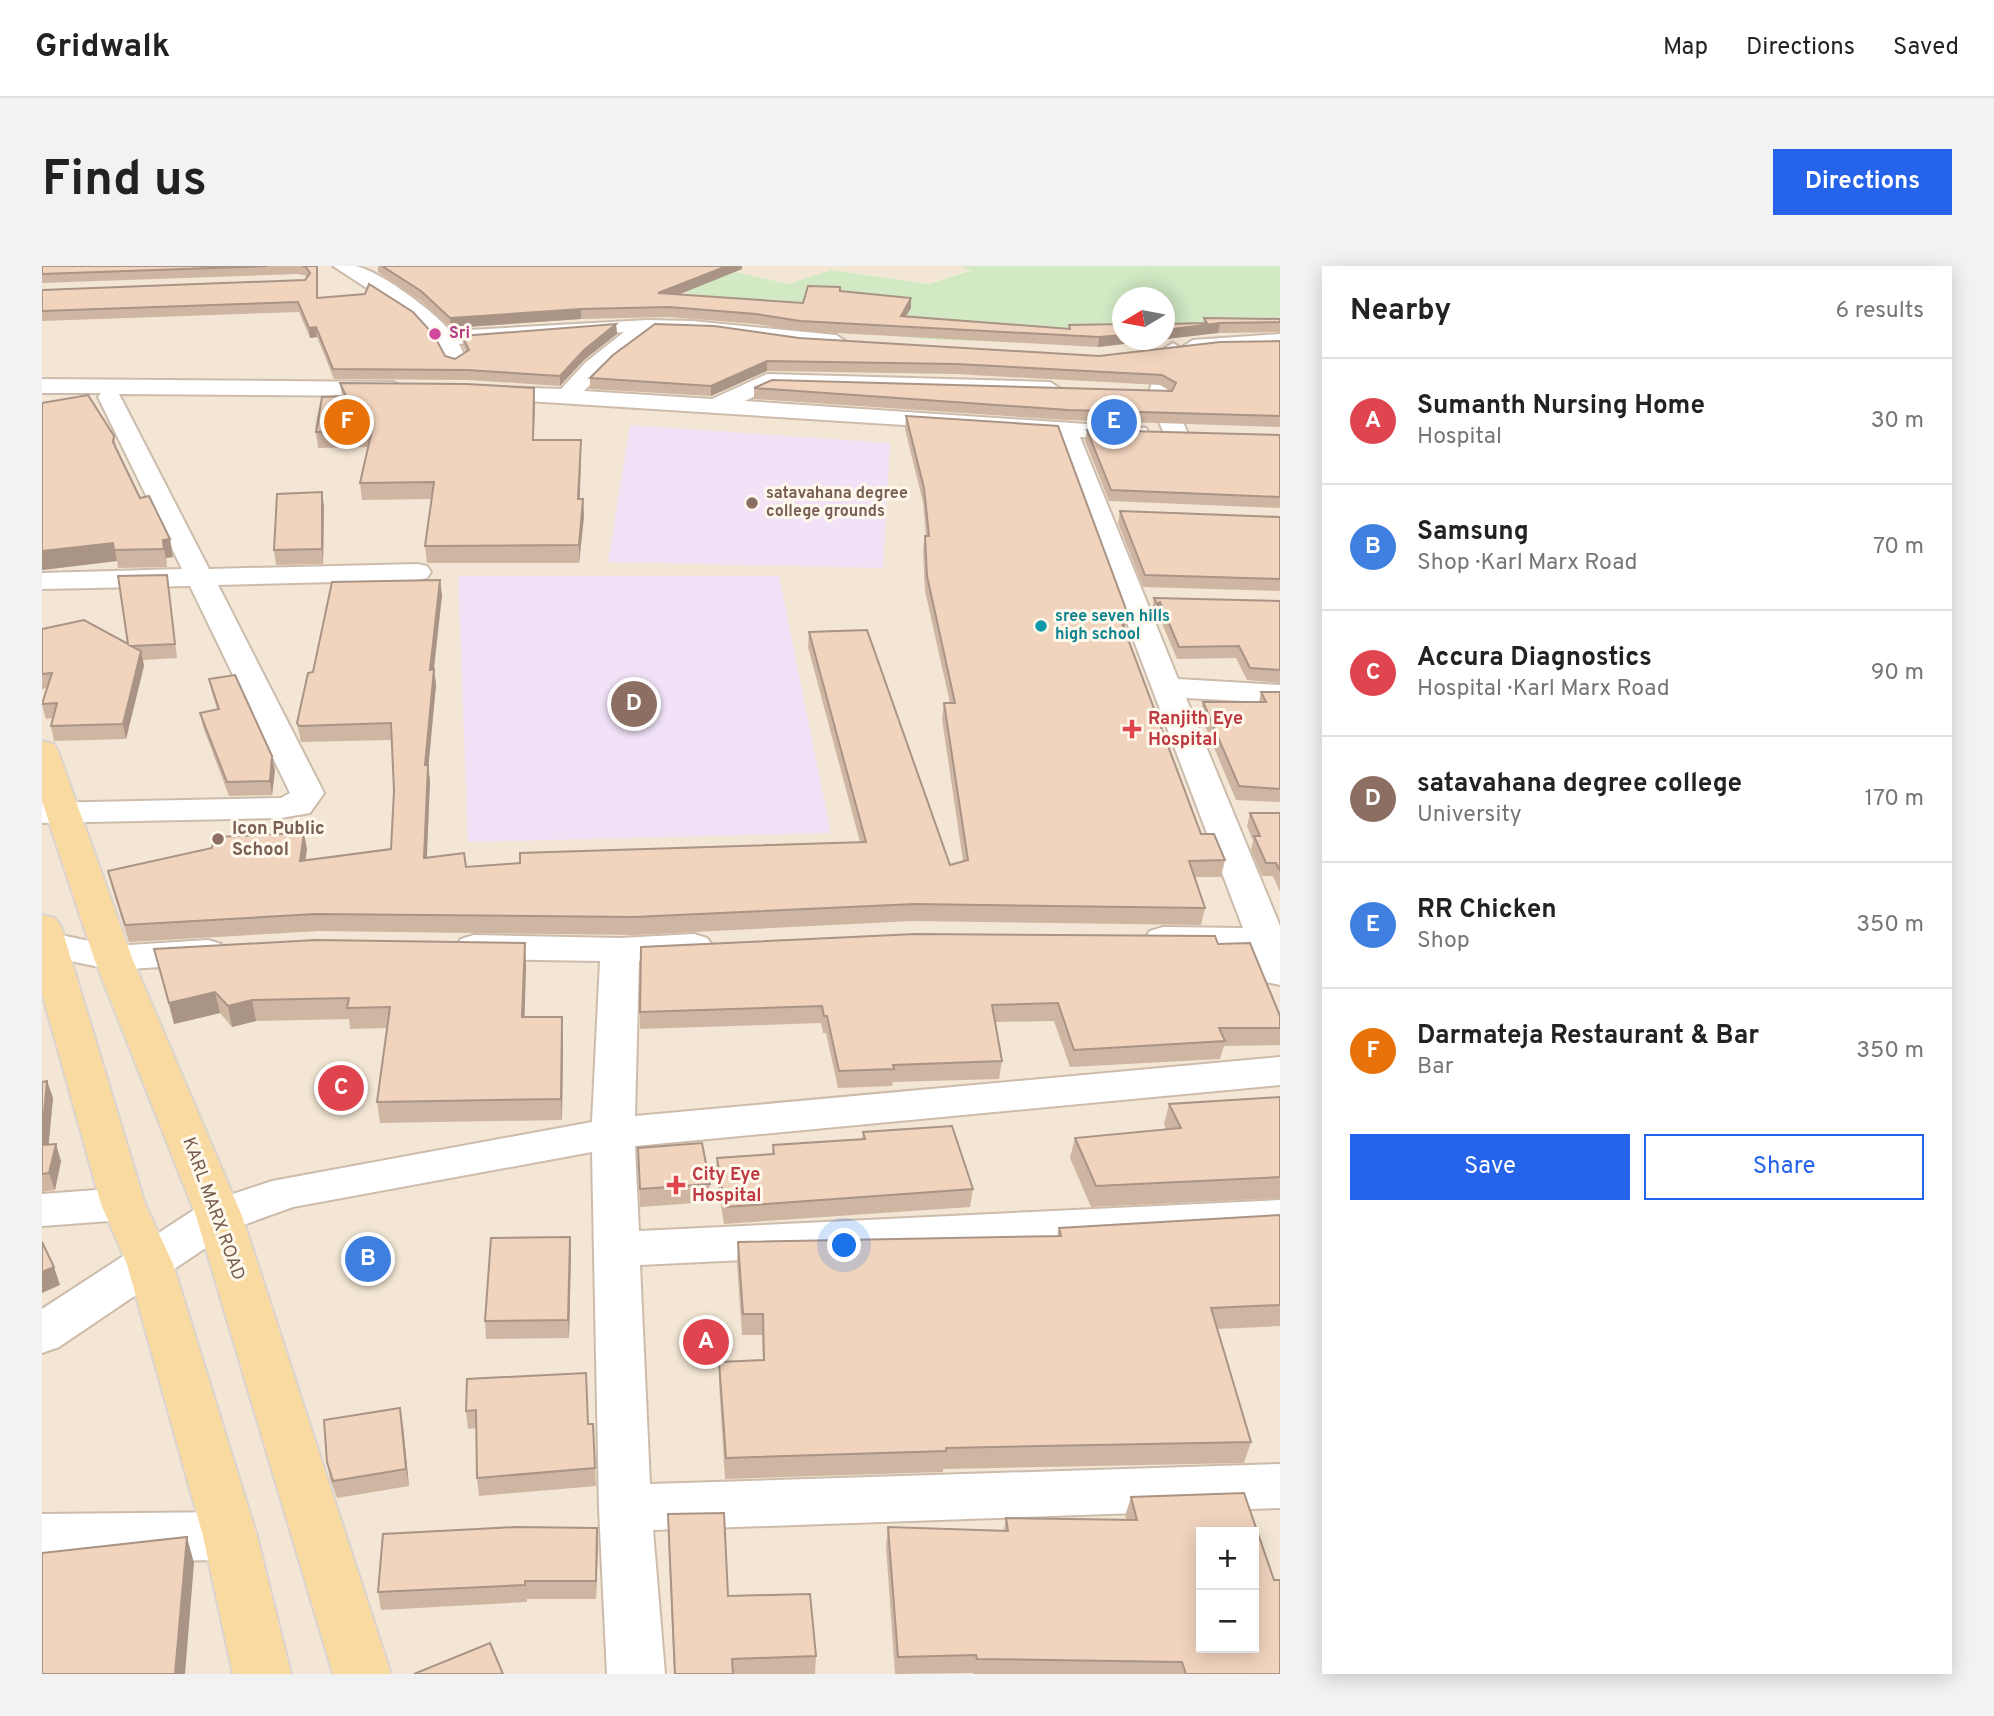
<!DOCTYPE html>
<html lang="en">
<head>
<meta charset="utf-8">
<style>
  :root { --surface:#fff; --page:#f2f2f2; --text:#222; --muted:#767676; --line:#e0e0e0; --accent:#2563eb }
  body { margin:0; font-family:Overpass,sans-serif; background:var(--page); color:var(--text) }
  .controls { position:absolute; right:21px; bottom:21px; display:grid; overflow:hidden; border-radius:0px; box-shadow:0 4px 18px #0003 }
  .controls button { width:63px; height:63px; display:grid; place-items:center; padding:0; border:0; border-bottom:2px solid var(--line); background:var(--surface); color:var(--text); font:35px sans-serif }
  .compass { position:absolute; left:1070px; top:21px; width:63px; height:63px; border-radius:50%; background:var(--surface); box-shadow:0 4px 18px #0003; rotate:260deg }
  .you { position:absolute; left:803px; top:980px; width:24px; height:24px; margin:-18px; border:5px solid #fff; border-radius:50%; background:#1a73e8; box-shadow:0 0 0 10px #1a73e833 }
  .badge { display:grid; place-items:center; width:46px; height:46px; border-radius:50%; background:var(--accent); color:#fff; font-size:23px; font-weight:700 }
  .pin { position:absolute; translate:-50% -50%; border:4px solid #fff; box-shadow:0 2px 7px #0006 }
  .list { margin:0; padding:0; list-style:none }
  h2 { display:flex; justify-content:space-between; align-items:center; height:91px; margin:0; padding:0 28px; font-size:30px }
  h2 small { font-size:23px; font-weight:400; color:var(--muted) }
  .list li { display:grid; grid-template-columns:46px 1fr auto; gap:21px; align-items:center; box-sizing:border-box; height:126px; padding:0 28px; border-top:2px solid var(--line) }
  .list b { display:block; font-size:26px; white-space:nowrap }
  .list p { margin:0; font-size:23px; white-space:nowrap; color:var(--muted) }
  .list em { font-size:23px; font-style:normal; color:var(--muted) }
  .actions { display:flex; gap:14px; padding:21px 28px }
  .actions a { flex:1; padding:16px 0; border:2px solid var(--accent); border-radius:0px; text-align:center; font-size:24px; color:var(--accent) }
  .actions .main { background:var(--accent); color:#fff }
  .map { position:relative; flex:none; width:1238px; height:1408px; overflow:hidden; border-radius:0px }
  header { display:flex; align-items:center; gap:42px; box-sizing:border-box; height:98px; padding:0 35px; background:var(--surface); border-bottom:2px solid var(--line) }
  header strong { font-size:33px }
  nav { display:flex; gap:38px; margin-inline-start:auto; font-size:24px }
  .intro { display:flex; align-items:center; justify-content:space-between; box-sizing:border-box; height:168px; padding:0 42px }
  h1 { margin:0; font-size:49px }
  .button { padding:18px 32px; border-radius:0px; background:var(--accent); color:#fff; font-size:24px; font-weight:700 }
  main { display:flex; gap:42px; padding:0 42px }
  aside { flex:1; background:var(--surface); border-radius:0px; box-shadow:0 4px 18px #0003 }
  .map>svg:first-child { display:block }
  .residential { fill:#f3e6d4; fill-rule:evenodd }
  .education { fill:#f1e2f8 }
  .green { fill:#d2e9c4 }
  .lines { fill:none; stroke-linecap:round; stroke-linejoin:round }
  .minor-casing { stroke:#cdbcac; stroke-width:4 }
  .major-casing { stroke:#dbd4d0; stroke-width:4 }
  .minor { fill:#fff; fill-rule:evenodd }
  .major { fill:#f9daa0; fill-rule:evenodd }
  .wall { fill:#cfb6a3 }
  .shaded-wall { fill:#a99485 }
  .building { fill:#f1d4be; stroke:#a99485; stroke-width:2; fill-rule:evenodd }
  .hotel-dot { fill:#d1479c; stroke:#fff8ec; stroke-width:2.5 }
  .education-dot { fill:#8d6e63; stroke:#fff8ec; stroke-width:2.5 }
  .culture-dot { fill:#0f9aa8; stroke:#fff8ec; stroke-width:2.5 }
  .health-dot { fill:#e0444e; stroke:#fff8ec; stroke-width:2.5 }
  .labels { text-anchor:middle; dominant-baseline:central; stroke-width:6; stroke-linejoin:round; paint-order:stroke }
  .far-hotel-label { font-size:16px; font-weight:bold; fill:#b23c85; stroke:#fff8ec; text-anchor:start }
  .far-education-label { font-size:16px; font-weight:bold; fill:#785e54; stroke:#fff8ec; text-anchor:start }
  .far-culture-label { font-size:16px; font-weight:bold; fill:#0d838f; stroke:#fff8ec; text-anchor:start }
  .health-label { font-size:18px; font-weight:bold; fill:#be3a42; stroke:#fff8ec; text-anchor:start }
  .education-label { font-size:18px; font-weight:bold; fill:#785e54; stroke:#fff8ec; text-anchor:start }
  .street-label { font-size:18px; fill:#755b4b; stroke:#fff8ec }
</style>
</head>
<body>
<header>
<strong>Gridwalk</strong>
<nav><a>Map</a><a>Directions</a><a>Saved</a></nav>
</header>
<div class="intro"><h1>Find us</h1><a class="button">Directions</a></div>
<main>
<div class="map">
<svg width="1238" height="1408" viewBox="0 0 1238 1408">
  <rect width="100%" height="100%" fill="#fcf4e6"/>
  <g class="residential">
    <path d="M0,0H545L816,65L944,75L1059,70L1122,74L1238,59V1408H0ZM1159,1266H1212V1382H1159Z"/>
    <polygon points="668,0 918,0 930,3 887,18 790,4 746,18"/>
  </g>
  <g class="education">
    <polygon points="588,159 848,177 841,302 566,296"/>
    <polygon points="416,310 737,310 789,567 426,576"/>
  </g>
  <path class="green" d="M545,0H668L746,18L789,4L887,18L929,4L918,0H1238V59L1123,64L1122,32H1080V68C996,77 898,79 814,65C723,49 634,23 545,0Z"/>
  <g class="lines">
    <defs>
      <g id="minor">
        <path d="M291,0C298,0 306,0 313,0C337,4 393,46 408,65L606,54L650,55L794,69L805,76L794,83L650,67H610L569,97L542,125L670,133L725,108L1008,116L1019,123L1016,128L729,122L703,135L1104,162L1107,167L1104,172L1095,174L1038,171L1136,413L1238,419V437L1144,432L1238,660V719L1224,716L1210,685H1121L1108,681L1102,673L1108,665L1121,661L1201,662L1015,172L1017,169L440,132L432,130L428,125L432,120L519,123L544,96L582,66L417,78L425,94L414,101L406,99L395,78L374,54Z"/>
        <polygon points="1238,68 1238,82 1151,88 1140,81 1151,74"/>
        <polygon points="1131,77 1142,84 1130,129 1146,168 1143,173 1125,173 1122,168 1106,129 1120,84"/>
        <polygon points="0,113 351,116 362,123 351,130 77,128 167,303 375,298 385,300 389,306 385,312 375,314 176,319 282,527 268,547 239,552 0,557 0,537 239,532 248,527 148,320 0,323 0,307 140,303 56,131 59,127 0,127"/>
        <polygon points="0,665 71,680 166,674 179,678 185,686 179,694 166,698 71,704 0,689"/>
        <polygon points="652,668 665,672 671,680 665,688 597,695 593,850 1238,791 1238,819 593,880 597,965 1238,934 1238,968 598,999 608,1218 1238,1198 1238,1242 611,1264 623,1408 565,1408 557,1242 550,886 251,941 193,962 17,1081 0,1087 0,1043 161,938 230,915 550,856 558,695 432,693 419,689 413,681 419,673 432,669 578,672"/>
        <polygon points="81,922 97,926 103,938 97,950 81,954 0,960 0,928"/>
        <polygon points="188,1246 207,1253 215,1270 207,1287 188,1294 0,1296 0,1248"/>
      </g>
      <g id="major">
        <polygon points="0,475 12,478 16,485 90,692 200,950 349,1408 291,1408 154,950 52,692 0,535"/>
        <polygon points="0,649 13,652 19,660 103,938 131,998 215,1270 249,1408 191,1408 161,1270 85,998 59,938 0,727"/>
      </g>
    </defs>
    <use href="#minor" class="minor-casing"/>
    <use href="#major" class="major-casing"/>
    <use href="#minor" class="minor"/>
    <use href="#major" class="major"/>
  </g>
  <g class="wall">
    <polygon points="0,0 276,0 276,32 403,90 413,93 424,86 421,80 420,70 574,58 575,68 542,94 518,120 426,114 292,113 275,71 268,72 257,46 0,55 0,24 263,14 265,10 257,8 0,17"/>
    <polygon points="336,0 700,0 700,3 637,28 761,37 798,25 869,42 863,51 1027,63 1027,59 1161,57 1162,52 1238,53 1238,66 1176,67 1056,81 757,65 714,58 627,51 539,53 409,62 379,35 336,6"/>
    <polygon points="757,72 1057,90 1238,75 1238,161 1024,154 712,133 712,122 1128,125 1118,119 913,108 725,105 669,130 548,123 548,112"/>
    <polygon points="298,117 492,122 492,174 539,174 538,233 541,233 542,250 537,297 385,297 383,280 390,233 320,234 318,217 326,181 276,182 274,166 300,130"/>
    <polygon points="864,150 1083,362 1082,362 1159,568 1183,594 1179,611 1153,611 1163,642 1159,659 871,655 593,669 277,665 87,676 70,622 66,605 265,583 263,594 349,583 352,525 350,474 259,476 255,457 271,406 400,329 392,403 394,419 386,499 388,515 385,591 424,601 818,576 766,381 767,366 908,599 921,595 900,453 902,437 908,437 883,325 881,284 883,270 884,270 881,236 863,163"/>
    <polygon points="1045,164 1238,169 1238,242 1067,235 1043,175"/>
    <polygon points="72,170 75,185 98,232 128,273 131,291 124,292 125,301 76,302 75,295 0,304"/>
    <polygon points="282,240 281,298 234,299 232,284"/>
    <polygon points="1078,245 1238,251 1238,325 1101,321 1076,257"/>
    <polygon points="127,323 135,392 101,394 102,400 84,473 12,475 9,460 11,452 4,453 0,439 5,422 0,423 0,363 86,378"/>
    <polygon points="1112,332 1238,335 1238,417 1205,414 1194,392 1135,393 1116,348 1112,350 1110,344"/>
    <polygon points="167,413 233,504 230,529 187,530 161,461 158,447 175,443 170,427"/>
    <polygon points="1219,426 1238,426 1238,536 1194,534 1158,448 1161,436 1217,436"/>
    <polygon points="1208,547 1238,547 1238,626 1231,610 1220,610 1209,584 1211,575 1205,560"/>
    <polygon points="1176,678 1238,750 1238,779 1182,780 1178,793 1028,801 1012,755 953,756 960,795 957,813 851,816 850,820 796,822 784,767 781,767 779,757 598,763 598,746"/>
    <polygon points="112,683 484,698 482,751 521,772 520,854 338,857 335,836 345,762 308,763 307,753 214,755 190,761 178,747 132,758"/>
    <polygon points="5,815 11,832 6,878 19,895 13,924 0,926 0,816"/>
    <polygon points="1238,831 1238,932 1049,941 1028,892 1033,872 1124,863 1122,858 1127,838"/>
    <polygon points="821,866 931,923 928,941 682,958 674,909 675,892 730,888 731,879 820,874"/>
    <polygon points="596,882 668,918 667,936 598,941"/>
    <polygon points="1238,949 1238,1060 1175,1063 1209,1176 1202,1197 901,1203 901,1206 683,1213 677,1117 677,1096 721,1094 720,1069 700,1069 695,997 696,976 1015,970 1017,962"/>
    <polygon points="528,971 529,988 527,1072 444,1073 443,1055"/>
    <polygon points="425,1113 546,1158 551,1158 554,1220 437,1230 435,1212 434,1162 426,1163 424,1145"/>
    <polygon points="361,1160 367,1220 295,1232 288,1213 285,1196"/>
    <polygon points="1089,1231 1238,1408 931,1408 931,1407 853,1408 844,1280 846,1261 962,1264 964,1252 1084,1253 1083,1250"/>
    <polygon points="626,1248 686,1330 774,1390 773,1408 632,1408 626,1270"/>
    <polygon points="555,1262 554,1333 485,1333 485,1336 339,1344 336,1326"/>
  </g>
  <g class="shaded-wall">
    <polygon points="275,0 276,0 276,42 275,32"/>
    <polygon points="685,0 700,0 700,3 616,37 616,27"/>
    <polygon points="869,32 869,42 858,60 859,50"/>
    <polygon points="539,43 539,53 409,62 408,52"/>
    <polygon points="1178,57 1176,67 1056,81 1057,71 1081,69 1081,74 1123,74 1123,64"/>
    <polygon points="574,58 575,68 542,94 518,120 518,110 542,84"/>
    <polygon points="274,61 275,71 268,72 267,62"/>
    <polygon points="725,95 725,105 669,130 669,120"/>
    <polygon points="492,122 493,138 491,190 491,174"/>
    <polygon points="539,174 539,190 537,250 536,233"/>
    <polygon points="280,226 282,240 281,298 280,283"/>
    <polygon points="541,233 542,250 537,297 537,279"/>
    <polygon points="128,273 131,291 124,292 125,301 121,274"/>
    <polygon points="71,277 75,295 0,304 0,285"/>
    <polygon points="398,314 400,329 390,419 388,404"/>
    <polygon points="1118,336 1116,348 1112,350 1115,338"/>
    <polygon points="1085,346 1083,362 1074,365 1077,349"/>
    <polygon points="99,385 102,400 84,473 81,458"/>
    <polygon points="392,403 394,419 385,516 383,499"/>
    <polygon points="230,490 233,504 230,529 228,515"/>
    <polygon points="386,499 388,515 384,609 382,592"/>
    <polygon points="262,567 265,583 261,612 258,595"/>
    <polygon points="483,677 484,698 482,772 480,751"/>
    <polygon points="173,726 178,747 132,758 127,737"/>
    <polygon points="210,734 214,755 190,761 186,740"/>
    <polygon points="520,751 521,772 520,854 519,833"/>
    <polygon points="5,815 11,832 5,896 0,881 0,871"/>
    <polygon points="14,878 19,895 13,924 7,907"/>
    <polygon points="528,971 529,988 527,1072 526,1054"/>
    <polygon points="12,1001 18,1019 0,1027 0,1006"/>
    <polygon points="358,1142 361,1160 367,1220 364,1203"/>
    <polygon points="555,1262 556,1279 554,1333 554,1315"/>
    <polygon points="145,1271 152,1297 143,1408 133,1408"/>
  </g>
  <g class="building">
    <polygon points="0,0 225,0 0,8"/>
    <polygon points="260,0 275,0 275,32 323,28 327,18 371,46 392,69 403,90 413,93 427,84 420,70 574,58 542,84 518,110 425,104 291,103 274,61 267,62 256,36 0,45 0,24 263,14 268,7 264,1"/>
    <polygon points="340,0 685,0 616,27 761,37 766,20 798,21 798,25 869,32 859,50 1028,63 1027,59 1081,58 1081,69 1057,71 758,55 714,48 627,41 539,43 408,52 379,25"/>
    <polygon points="1162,52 1238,53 1238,56 1178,57 1123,64 1123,58 1165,57"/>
    <polygon points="613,58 672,60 757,72 1057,90 1178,76 1238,75 1238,150 1026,144 712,122 730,114 1130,125 1134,117 1120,109 914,98 725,95 669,120 548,112 571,89"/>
    <polygon points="298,117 425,118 492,122 491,174 539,174 536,233 541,233 537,279 383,280 392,216 318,217 330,164 274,166 280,131 304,130"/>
    <polygon points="46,129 72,170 71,176 98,232 107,230 128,273 121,274 122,283 72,284 71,277 0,285 0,137"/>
    <polygon points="864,150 1016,160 1085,346 1077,349 1159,568 1172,568 1183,594 1147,595 1163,642 873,638 592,651 274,648 83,659 66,605 170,582 172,571 262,567 258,595 349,583 352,525 349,457 257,460 255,457 266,407 271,406 290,316 398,314 388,404 392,403 383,499 386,499 382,592 422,587 424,601 478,597 478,587 824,576 767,366 825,364 908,599 926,594 902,437 913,437 885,310 883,270 887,270 882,222"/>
    <polygon points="1045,164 1238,169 1238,231 1069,224"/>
    <polygon points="280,226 280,283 232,284 235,228"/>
    <polygon points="1078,245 1238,251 1238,313 1103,309"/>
    <polygon points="125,309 133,378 89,380 99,385 81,458 9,460 15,437 0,438 10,407 0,408 0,363 42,354 86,378 76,310"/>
    <polygon points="1112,332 1238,335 1238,404 1208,402 1197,380 1137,381 1118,336 1115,338"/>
    <polygon points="193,409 230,490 228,515 185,516 158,447 177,443 167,413"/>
    <polygon points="1219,426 1238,426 1238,523 1197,520 1161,436 1224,436"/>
    <polygon points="1208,547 1238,547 1238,605 1234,597 1224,597 1212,570 1218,570"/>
    <polygon points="873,668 1173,670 1176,678 1208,677 1238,750 1238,762 1177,762 1183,775 1032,784 1016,737 950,739 960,795 851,799 852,803 797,805 785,750 782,750 780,740 598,746 599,681"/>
    <polygon points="274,674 483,677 480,751 520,751 519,833 335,836 348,741 305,742 307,732 210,734 186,740 173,726 127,737 112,683"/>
    <polygon points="5,815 0,871 0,816"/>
    <polygon points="1238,831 1238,911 1054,920 1033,872 1139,862 1127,838"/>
    <polygon points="910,860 931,923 683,941 675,892 732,888 731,879 823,873 821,866"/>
    <polygon points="660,877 668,918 598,923 596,882"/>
    <polygon points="14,878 7,907 0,908 0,879"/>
    <polygon points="1238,949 1238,1039 1169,1042 1209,1176 904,1182 904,1185 684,1192 677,1096 722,1094 721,1048 701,1048 696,976 1019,970 1017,962"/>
    <polygon points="528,971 526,1054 443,1055 449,972"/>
    <polygon points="0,976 12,1001 0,1006"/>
    <polygon points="544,1107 546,1158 551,1158 553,1202 435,1212 434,1144 424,1145 425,1113"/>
    <polygon points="358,1142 364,1203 291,1215 285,1196 282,1154"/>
    <path d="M1202,1227L1232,1314H1238V1408H1144L1140,1396L935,1393L934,1389L856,1391L846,1261L966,1265L964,1252L1095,1254L1089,1231ZM1159,1266H1212V1382H1159Z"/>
    <polygon points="682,1247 686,1330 768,1328 774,1390 690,1393 691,1408 633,1408 626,1248"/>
    <polygon points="474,1261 555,1262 554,1315 483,1315 483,1319 336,1326 341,1268"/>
    <polygon points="145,1271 133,1408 0,1408 0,1287"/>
    <polygon points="448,1377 461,1408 372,1408"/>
  </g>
  <circle class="hotel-dot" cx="393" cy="68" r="7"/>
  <g class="education-dot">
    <circle cx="710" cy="237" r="7"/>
    <circle cx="176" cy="573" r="7"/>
  </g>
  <circle class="culture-dot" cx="999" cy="360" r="7"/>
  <g class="health-dot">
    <path d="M1086.5 452.5h7v7h7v7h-7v7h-7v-7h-7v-7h7z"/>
    <path d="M630.5 908.5h7v7h7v7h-7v7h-7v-7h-7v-7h7z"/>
  </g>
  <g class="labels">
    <g class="far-hotel-label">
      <text x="407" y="68">Sri</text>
    </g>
    <g class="far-education-label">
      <text x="724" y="228">satavahana degree<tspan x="724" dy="18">college grounds</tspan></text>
    </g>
    <g class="far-culture-label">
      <text x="1013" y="351">sree seven hills<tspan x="1013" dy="18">high school</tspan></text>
    </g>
    <g class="health-label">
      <text x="1106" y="453">Ranjith Eye<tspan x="1106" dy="21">Hospital</tspan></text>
      <text x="650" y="909">City Eye<tspan x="650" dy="21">Hospital</tspan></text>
    </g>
    <g class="education-label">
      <text x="190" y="563">Icon Public<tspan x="190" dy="21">School</tspan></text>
    </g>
    <g class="street-label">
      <text transform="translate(171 943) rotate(70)">KARL MARX ROAD</text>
    </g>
  </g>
</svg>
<div class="controls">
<button>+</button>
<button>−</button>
</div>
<svg class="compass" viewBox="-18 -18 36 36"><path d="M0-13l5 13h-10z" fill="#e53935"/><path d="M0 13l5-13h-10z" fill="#767676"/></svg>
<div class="you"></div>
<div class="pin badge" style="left:664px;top:1076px;background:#e0444e">A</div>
<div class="pin badge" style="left:326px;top:993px;background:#3f7fe0">B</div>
<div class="pin badge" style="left:299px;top:822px;background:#e0444e">C</div>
<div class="pin badge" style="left:592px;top:438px;background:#8d6e63">D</div>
<div class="pin badge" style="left:1072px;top:156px;background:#3f7fe0">E</div>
<div class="pin badge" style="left:305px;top:156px;background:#e8710a">F</div>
</div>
<aside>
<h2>Nearby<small>6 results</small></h2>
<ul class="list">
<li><span class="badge" style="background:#e0444e">A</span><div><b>Sumanth Nursing Home</b><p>Hospital</p></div><em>30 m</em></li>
<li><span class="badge" style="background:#3f7fe0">B</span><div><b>Samsung</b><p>Shop · Karl Marx Road</p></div><em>70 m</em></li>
<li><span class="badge" style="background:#e0444e">C</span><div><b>Accura Diagnostics</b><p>Hospital · Karl Marx Road</p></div><em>90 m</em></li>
<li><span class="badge" style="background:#8d6e63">D</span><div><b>satavahana degree college</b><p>University</p></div><em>170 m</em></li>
<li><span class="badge" style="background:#3f7fe0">E</span><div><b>RR Chicken</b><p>Shop</p></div><em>350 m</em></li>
<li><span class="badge" style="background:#e8710a">F</span><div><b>Darmateja Restaurant &amp; Bar</b><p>Bar</p></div><em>350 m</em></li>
</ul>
<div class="actions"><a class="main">Save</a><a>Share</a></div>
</aside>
</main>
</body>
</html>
